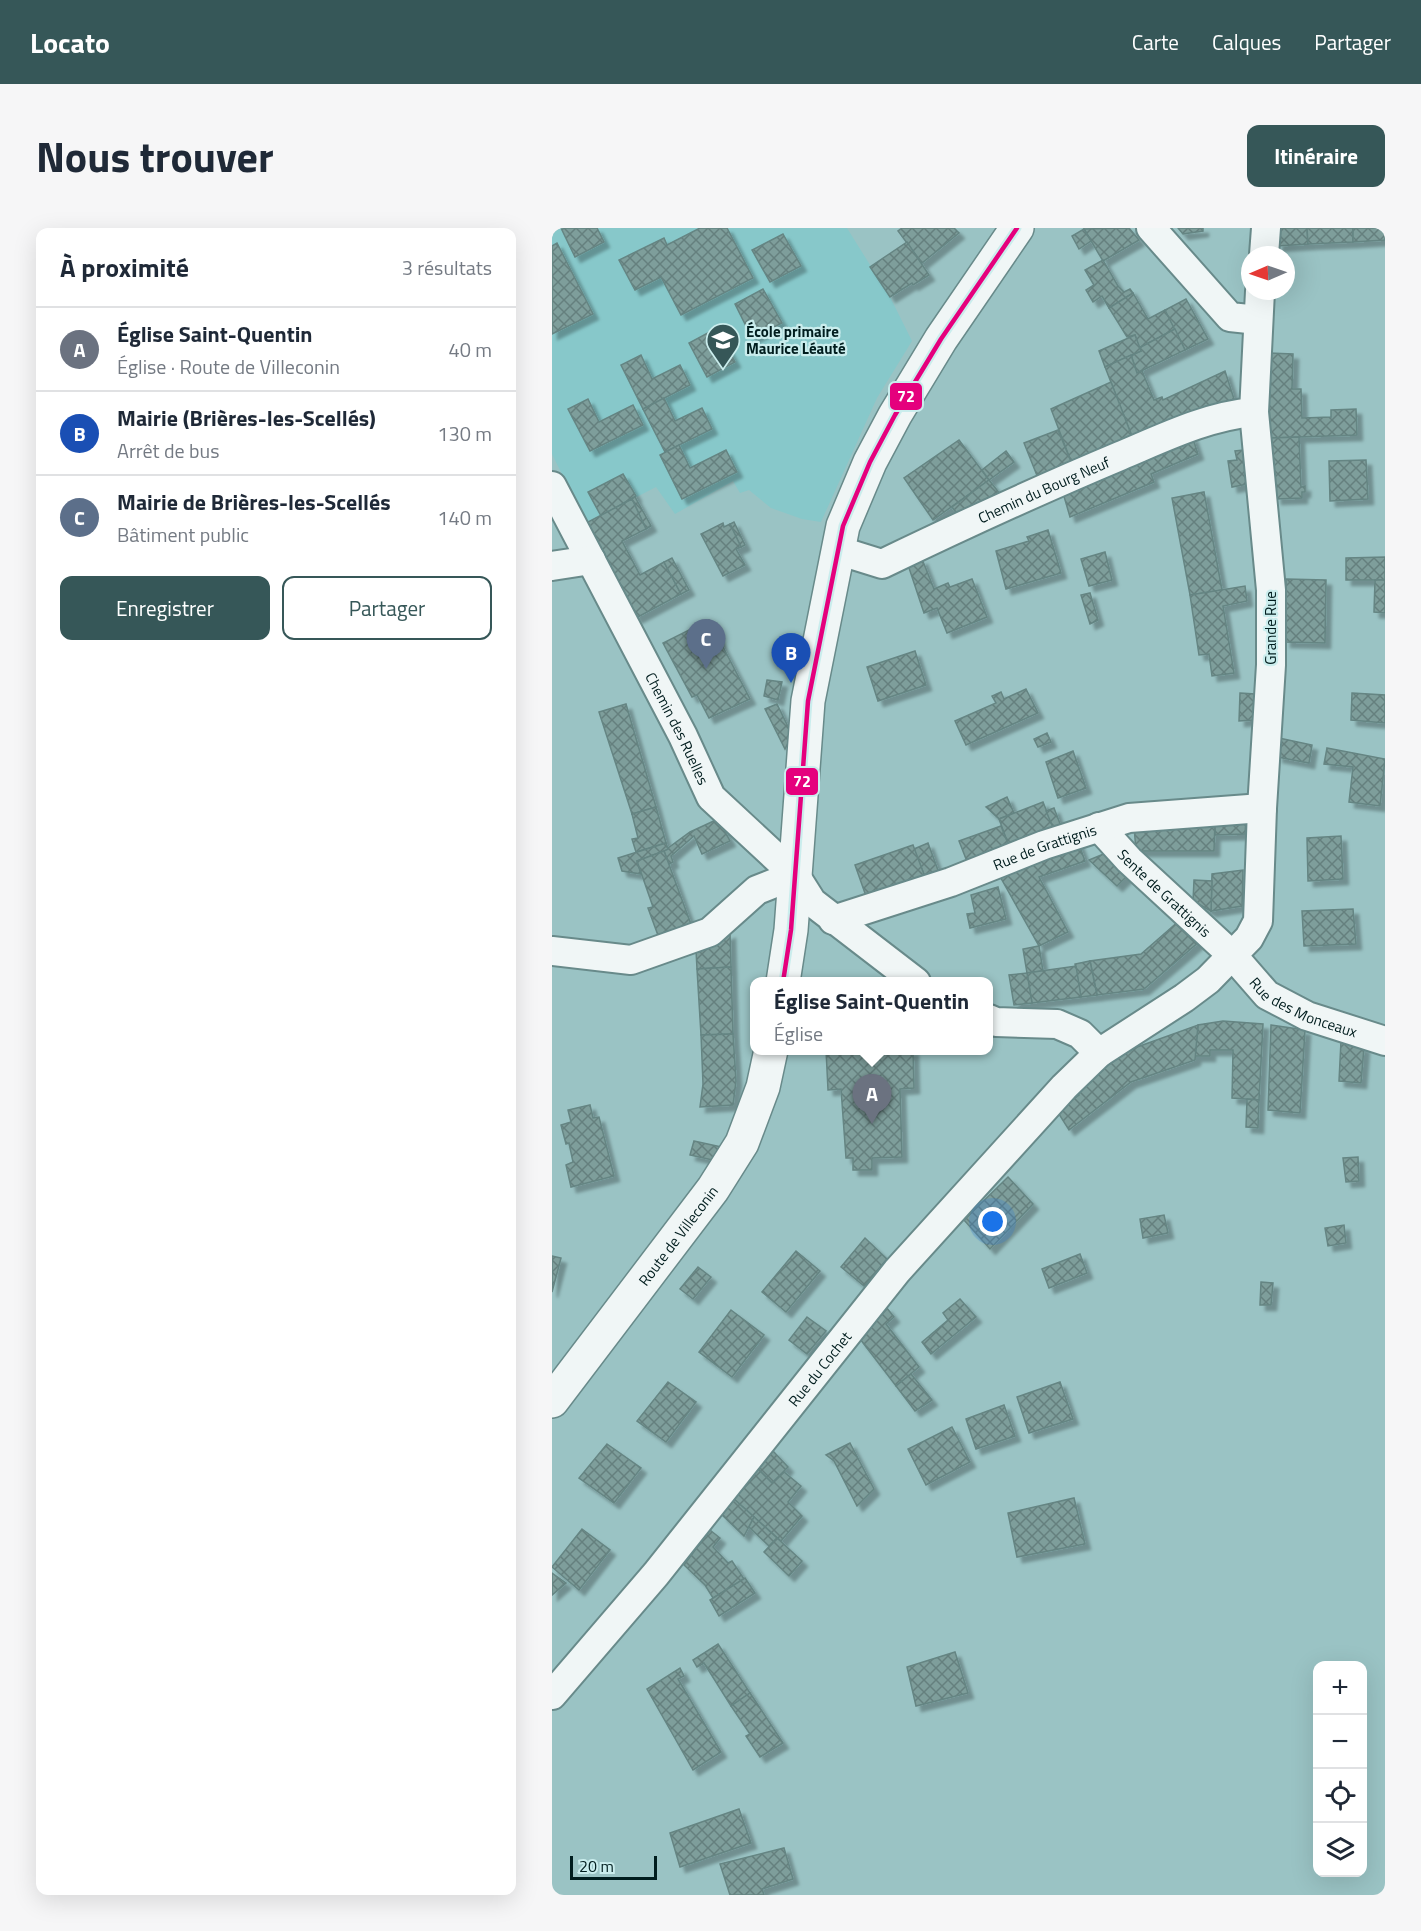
<!DOCTYPE html>
<html lang="fr">
<head>
<meta charset="utf-8">
<style>
  :root { --surface:#fff; --page:#f6f6f7; --text:#1f2937; --muted:#747a83; --line:#e0e1e3; --accent:#365758 }
  body { margin:0; font-family:"Titillium Web",sans-serif; background:var(--page); color:var(--text) }
  .controls { position:absolute; right:18px; bottom:18px; display:grid; overflow:hidden; border-radius:12px; box-shadow:0 6px 24px #0002 }
  .controls button { width:54px; height:54px; display:grid; place-items:center; padding:0; border:0; border-bottom:2px solid var(--line); background:var(--surface); color:var(--text); font:30px sans-serif }
  .compass { position:absolute; left:689px; top:18px; width:54px; height:54px; border-radius:50%; background:var(--surface); box-shadow:0 6px 24px #0002; rotate:268deg }
  .scale { position:absolute; left:18px; bottom:15px; width:87px; box-sizing:border-box; padding-left:6px; border:3px solid #001d1e; border-top:0; font-size:16px; line-height:21px; white-space:nowrap; color:#001d1e; -webkit-text-stroke:4px #caeded; paint-order:stroke }
  .you { position:absolute; left:441px; top:994px; width:21px; height:21px; margin:-15px; border:4px solid #fff; border-radius:50%; background:#1a73e8; box-shadow:0 0 0 9px #1a73e833 }
  .badge { display:grid; place-items:center; width:39px; height:39px; border-radius:50%; background:var(--accent); color:#fff; font-size:20px; font-weight:700 }
  .pin { position:absolute; translate:-50% -50px; filter:drop-shadow(0 2px 3px #0008) }
  .pin::after { content:''; position:absolute; top:32px; width:21px; height:18px; background:inherit; clip-path:polygon(0 0,100% 0,50% 100%) }
  .popup { position:absolute; left:198px; top:749px; width:243px; height:78px; box-sizing:border-box; display:grid; place-content:center; border-radius:12px; background:var(--surface); filter:drop-shadow(0 2px 4px #0005); font-size:20px; white-space:nowrap; color:var(--muted) }
  .popup b { font-size:22px; color:var(--text) }
  .popup::after { content:''; position:absolute; left:50%; top:100%; margin-left:-12px; border:12px solid transparent; border-top-color:var(--surface) }
  .list { margin:0; padding:0; list-style:none }
  h2 { display:flex; justify-content:space-between; align-items:center; height:78px; margin:0; padding:0 24px; font-size:26px }
  h2 small { font-size:20px; font-weight:400; color:var(--muted) }
  .list li { display:grid; grid-template-columns:39px 1fr auto; gap:18px; align-items:center; box-sizing:border-box; height:84px; padding:0 24px; border-top:2px solid var(--line) }
  .list b { display:block; font-size:22px; white-space:nowrap }
  .list p { margin:0; font-size:20px; white-space:nowrap; color:var(--muted) }
  .list em { font-size:20px; font-style:normal; color:var(--muted) }
  .actions { display:flex; gap:12px; padding:18px 24px }
  .actions a { flex:1; padding:14px 0; border:2px solid var(--accent); border-radius:12px; text-align:center; font-size:21px; color:var(--accent) }
  .actions .main { background:var(--accent); color:#fff }
  .icon { flex:none; width:33px; height:33px; fill:none; stroke:currentColor; stroke-width:2; stroke-linecap:round; stroke-linejoin:round }
  .map { position:relative; flex:none; width:833px; height:1667px; overflow:hidden; border-radius:12px }
  header { display:flex; align-items:center; gap:36px; box-sizing:border-box; height:84px; padding:0 30px; background:var(--accent); color:#fff }
  header strong { font-size:28px }
  nav { display:flex; gap:33px; margin-inline-start:auto; font-size:21px }
  .intro { display:flex; align-items:center; justify-content:space-between; box-sizing:border-box; height:144px; padding:0 36px }
  h1 { margin:0; font-size:42px }
  .button { padding:15px 27px; border-radius:12px; background:var(--accent); color:#fff; font-size:21px; font-weight:700 }
  main { display:flex; gap:36px; padding:0 36px }
  aside { flex:1; background:var(--surface); border-radius:12px; box-shadow:0 6px 24px #0002 }
  .map>svg:first-child { display:block }
  .built { fill:#87c8ca }
  .building { fill:url(#building-cross-hatch); stroke:#658583; stroke-width:1.5; filter:url(#shadow) }
  .lines { fill:none; stroke-linecap:round; stroke-linejoin:round }
  .minor-casing { stroke:#688a8a; stroke-width:32 }
  .major-casing { stroke:#688a8a; stroke-width:36 }
  .minor { stroke:#f0f6f6; stroke-width:28 }
  .major { stroke:#f0f6f6; stroke-width:33 }
  .bus-1-casing { stroke:#caeded; stroke-width:9 }
  .bus-1 { stroke:#e5007d; stroke-width:4.5 }
  .labels { text-anchor:middle; dominant-baseline:central; stroke-width:4.5; stroke-linejoin:round; paint-order:stroke }
  .poi-label { font-size:15px; font-weight:bold; fill:#001d1e; stroke:#caeded; text-anchor:start }
  .street-label { font-size:15px; fill:#001d1e; stroke:#caeded }
  .line-badge { stroke:#caeded; stroke-width:2 }
  .badge-label { font-size:16px; text-anchor:middle; font-weight:bold; fill:#fff }
</style>
</head>
<body>
<header>
<strong>Locato</strong>
<nav><a>Carte</a><a>Calques</a><a>Partager</a></nav>
</header>
<div class="intro"><h1>Nous trouver</h1><a class="button">Itinéraire</a></div>
<main>
<aside>
<h2>À proximité<small>3 résultats</small></h2>
<ul class="list">
<li><span class="badge" style="background:#6b7280">A</span><div><b>Église Saint-Quentin</b><p>Église · Route de Villeconin</p></div><em>40 m</em></li>
<li><span class="badge" style="background:#1a4fb4">B</span><div><b>Mairie (Brières-les-Scellés)</b><p>Arrêt de bus</p></div><em>130 m</em></li>
<li><span class="badge" style="background:#5c6f8a">C</span><div><b>Mairie de Brières-les-Scellés</b><p>Bâtiment public</p></div><em>140 m</em></li>
</ul>
<div class="actions"><a class="main">Enregistrer</a><a>Partager</a></div>
</aside>
<div class="map">
<svg width="833" height="1667" viewBox="0 0 833 1667">
  <defs>
    <pattern id="building-cross-hatch" width="8" height="8" patternUnits="userSpaceOnUse" patternTransform="scale(1.5)"><rect width="8" height="8" fill="#7e9e9b"/><path d="M0 0l8 8M0 8l8-8" fill="none" stroke="#65807e"/></pattern>
    <filter id="shadow"><feDropShadow dx="5.5" dy="5.5" stdDeviation="1.5" flood-color="#0004"/></filter>
  </defs>
  <rect width="100%" height="100%" fill="#9ac3c4"/>
  <polygon class="built" points="0,0 295,0 338,69 360,113 325,170 269,294 250,291 219,280 197,262 188,265 181,253 123,286 104,259 34,295 0,226"/>
  <g class="building">
    <polygon points="9,0 45,0 52,14 23,29"/>
    <polygon points="148,0 175,0 201,50 129,87 109,49 83,62 67,32 112,10 115,17"/>
    <polygon points="350,0 402,0 407,5 370,35 346,3"/>
    <polygon points="577,0 587,12 551,33 532,1"/>
    <polygon points="626,0 651,0 651,3 631,6"/>
    <polygon points="728,0 755,0 756,16 725,18"/>
    <polygon points="755,0 801,0 801,14 756,16"/>
    <polygon points="801,0 833,0 833,12 801,14"/>
    <polygon points="532,1 539,13 527,21 520,8"/>
    <polygon points="231,6 249,38 218,54 200,22"/>
    <polygon points="355,14 377,47 361,57 360,55 338,69 318,39"/>
    <polygon points="5,15 41,86 0,106 0,18"/>
    <polygon points="551,32 566,58 572,64 578,61 581,65 557,80 550,68 541,74 534,62 542,57 533,42"/>
    <polygon points="211,61 230,95 200,110 183,76"/>
    <polygon points="581,65 596,91 613,82 623,101 587,120 583,107 575,109 557,80"/>
    <polygon points="634,71 656,111 633,122 613,82"/>
    <polygon points="165,100 183,134 155,149 137,115"/>
    <polygon points="623,101 633,122 585,145 579,127 589,123 587,120"/>
    <polygon points="583,107 589,123 553,139 547,123"/>
    <polygon points="717,125 741,126 740,161 749,161 750,190 779,189 779,182 804,181 805,207 719,210 715,144"/>
    <polygon points="89,127 100,151 128,137 138,157 91,181 69,137"/>
    <polygon points="579,127 585,145 590,143 602,172 610,169 611,172 673,143 682,171 581,211 553,139"/>
    <polygon points="559,154 581,211 520,236 499,181"/>
    <polygon points="112,170 123,193 150,180 160,201 113,224 91,181"/>
    <polygon points="36,171 47,194 81,177 91,197 38,223 16,181"/>
    <polygon points="506,202 520,236 486,250 472,215"/>
    <polygon points="640,208 646,226 599,246 602,254 518,289 511,265"/>
    <polygon points="747,209 749,259 753,258 753,264 750,264 750,270 724,271 719,210"/>
    <polygon points="407,212 437,252 381,292 352,250"/>
    <polygon points="127,217 138,240 174,222 185,244 130,271 108,227"/>
    <polygon points="691,222 696,256 680,259 676,233 685,232 683,223"/>
    <polygon points="454,223 462,234 437,252 430,242"/>
    <polygon points="814,232 816,271 778,273 777,233"/>
    <polygon points="71,246 84,268 49,288 36,264"/>
    <polygon points="437,252 448,266 405,286 400,279"/>
    <polygon points="652,264 670,362 638,367 620,270"/>
    <polygon points="83,269 99,298 94,301 80,271"/>
    <polygon points="80,271 94,301 70,313 88,347 112,334 129,366 84,390 34,295"/>
    <polygon points="182,294 193,317 189,319 178,296"/>
    <polygon points="171,295 172,299 178,296 189,319 184,321 193,337 171,348 149,306"/>
    <polygon points="496,302 509,345 454,361 444,323 477,313 475,309"/>
    <polygon points="553,324 560,352 537,358 529,331"/>
    <polygon points="833,329 833,352 794,352 794,330"/>
    <polygon points="120,330 137,362 129,366 112,334"/>
    <polygon points="370,331 382,361 396,355 398,359 420,351 435,389 395,405 385,380 372,385 356,337"/>
    <polygon points="734,351 774,352 773,415 733,414"/>
    <polygon points="823,352 833,352 833,385 822,384"/>
    <polygon points="693,358 695,373 671,378 682,445 660,448 657,426 647,427 638,367"/>
    <polygon points="538,365 546,392 538,396 529,367"/>
    <polygon points="157,392 198,471 157,490 145,467 140,469 111,415"/>
    <polygon points="363,423 374,457 326,473 315,439"/>
    <polygon points="215,452 230,454 226,472 212,468"/>
    <polygon points="474,461 486,485 414,517 403,493 444,475 440,468 449,464 452,471"/>
    <polygon points="688,465 703,466 701,492 687,493"/>
    <polygon points="800,465 833,467 833,495 799,492"/>
    <polygon points="74,476 104,579 80,586 47,484"/>
    <polygon points="225,476 240,507 233,521 213,481"/>
    <polygon points="495,505 499,514 486,519 482,511"/>
    <polygon points="727,510 760,517 757,535 725,529"/>
    <polygon points="775,520 833,531 828,578 797,574 801,539 772,536"/>
    <polygon points="521,523 534,560 506,570 494,534"/>
    <polygon points="455,569 462,585 447,591 434,579"/>
    <polygon points="491,574 503,604 458,621 447,591"/>
    <polygon points="104,579 114,615 84,624 80,611 86,610 80,586"/>
    <polygon points="502,580 510,601 503,604 494,583"/>
    <polygon points="166,591 178,613 150,626 142,608 119,628 121,634 117,636 112,623 138,604"/>
    <polygon points="694,592 693,606 663,607 663,593"/>
    <polygon points="663,593 662,623 584,623 582,598"/>
    <polygon points="449,598 458,621 416,636 407,613"/>
    <polygon points="789,608 791,651 756,653 755,610"/>
    <polygon points="526,614 533,633 487,649 516,704 487,718 446,645"/>
    <polygon points="114,615 116,621 112,623 85,633 89,646 70,643 66,630"/>
    <polygon points="376,615 387,645 373,649 362,621"/>
    <polygon points="361,617 373,649 314,668 303,637"/>
    <polygon points="112,623 140,699 107,710 96,680 101,679 85,633"/>
    <polygon points="559,623 579,644 565,658 537,632"/>
    <polygon points="691,642 690,678 659,683 660,646"/>
    <polygon points="642,652 660,653 659,683 641,673"/>
    <polygon points="446,659 454,691 418,700 415,686 423,685 419,667"/>
    <polygon points="801,681 804,716 752,718 750,683"/>
    <polygon points="628,692 648,713 592,761 545,767 538,733 589,726"/>
    <polygon points="178,705 179,739 145,741 144,722"/>
    <polygon points="487,718 491,743 475,745 471,721"/>
    <polygon points="538,733 545,767 529,769 523,736"/>
    <polygon points="524,738 529,769 480,775 475,745"/>
    <polygon points="179,739 181,806 149,807 145,741"/>
    <polygon points="475,745 480,775 462,777 457,747"/>
    <polygon points="671,793 711,796 707,872 680,870 681,822 658,822 658,828 643,828 646,797"/>
    <polygon points="646,797 643,832 579,854 517,902 505,883 527,867 525,864 563,827"/>
    <polygon points="719,797 753,802 748,885 716,882"/>
    <polygon points="181,806 184,853 181,877 148,879 151,856 149,807"/>
    <polygon points="789,813 812,819 809,855 787,853"/>
    <polygon points="274,822 361,822 362,860 348,861 350,929 320,930 320,942 301,942 301,930 294,930 289,861 276,862"/>
    <polygon points="695,871 707,872 706,900 694,899"/>
    <polygon points="38,877 41,890 47,889 62,948 19,959 14,937 21,934 17,915 14,916 9,897 19,894 16,882"/>
    <polygon points="142,913 174,920 165,933 138,927"/>
    <polygon points="806,929 807,953 794,954 791,930"/>
    <polygon points="456,949 481,976 438,1021 412,992"/>
    <polygon points="612,987 616,1005 591,1010 588,991"/>
    <polygon points="792,997 794,1015 776,1018 773,1000"/>
    <polygon points="313,1010 335,1031 312,1058 289,1039"/>
    <polygon points="244,1023 268,1043 234,1084 210,1064"/>
    <polygon points="528,1026 535,1045 497,1060 490,1041"/>
    <polygon points="0,1028 9,1030 0,1064"/>
    <polygon points="146,1039 159,1049 141,1071 128,1061"/>
    <polygon points="709,1054 721,1055 719,1077 708,1077"/>
    <polygon points="408,1071 424,1089 379,1126 370,1114 396,1092 391,1085"/>
    <polygon points="334,1079 342,1089 334,1096 367,1139 344,1158 308,1111"/>
    <polygon points="179,1082 212,1107 180,1149 147,1124"/>
    <polygon points="255,1089 274,1103 255,1126 237,1112"/>
    <polygon points="359,1146 380,1172 363,1183 344,1158"/>
    <polygon points="116,1154 144,1174 114,1214 85,1193"/>
    <polygon points="508,1154 521,1191 477,1205 465,1169"/>
    <polygon points="452,1177 463,1208 424,1221 414,1191"/>
    <polygon points="400,1199 418,1234 374,1257 356,1221"/>
    <polygon points="298,1215 322,1261 305,1278 282,1233 274,1227"/>
    <polygon points="55,1216 89,1240 62,1275 27,1250"/>
    <polygon points="221,1223 236,1239 220,1255 206,1241"/>
    <polygon points="206,1241 220,1255 232,1244 249,1258 236,1274 250,1288 229,1313 182,1271"/>
    <polygon points="522,1270 533,1316 465,1329 456,1285"/>
    <polygon points="182,1271 202,1289 192,1308 170,1287"/>
    <polygon points="202,1289 225,1310 217,1318 197,1299"/>
    <polygon points="30,1301 58,1322 27,1362 0,1339"/>
    <polygon points="158,1302 168,1310 161,1319 176,1335 180,1333 192,1351 161,1370 153,1357 132,1337"/>
    <polygon points="225,1310 250,1333 237,1348 212,1324"/>
    <polygon points="0,1345 14,1355 0,1367"/>
    <polygon points="193,1350 203,1365 167,1388 158,1372"/>
    <polygon points="166,1416 198,1465 179,1478 152,1435 145,1439 141,1432"/>
    <polygon points="403,1424 416,1465 364,1478 355,1439"/>
    <polygon points="128,1440 132,1448 126,1451 169,1524 141,1542 95,1461"/>
    <polygon points="198,1465 231,1515 208,1529 194,1508 198,1506 179,1478"/>
    <polygon points="187,1581 199,1615 128,1639 118,1605"/>
    <polygon points="232,1620 241,1651 210,1661 212,1667 178,1667 168,1636"/>
  </g>
  <g class="lines">
    <defs>
      <g id="minor">
        <polyline points="599,0 678,89 706,92"/>
        <polyline points="712,27 714,0"/>
        <path id="s1" d="M0,258L131,508L159,569L243,647L260,674L364,754"/>
        <path id="s2" d="M285,322L330,336C409,298 487,262 568,228C611,210 655,188 702,184"/>
        <polyline points="0,338 39,332"/>
        <path id="s3" d="M547,599L577,632L681,728L715,767L755,788L833,813"/>
        <path id="s4" d="M281,692L399,654L492,617L577,590L710,580"/>
        <polyline points="0,723 79,732 158,704 205,662 243,647"/>
        <polyline points="437,791 444,794 505,796 528,806 547,825"/>
        <path id="s5" d="M0,1467L104,1346L345,1043L512,859L547,825L632,770L656,752L697,710L706,693L710,580L719,437V362L702,184L708,63"/>
      </g>
      <g id="major">
        <polyline points="231,754 239,702 256,473 291,298 318,234 343,187 389,111 465,0"/>
        <path id="s6" d="M0,1173L161,961L190,915L211,859L219,822"/>
      </g>
    </defs>
    <use href="#minor" class="minor-casing"/>
    <use href="#major" class="major-casing"/>
    <use href="#minor" class="minor"/>
    <use href="#major" class="major"/>
    <defs>
      <polyline id="bus-1" points="231,754 239,702 256,473 291,298 318,234 343,187 389,111 465,0"/>
    </defs>
    <use href="#bus-1" class="bus-1-casing"/>
    <use href="#bus-1" class="bus-1"/>
  </g>
  <defs>
    <symbol id="school-pin" viewBox="-11 -11 22 30"><path d="M0 17L-7.5 6A9.5 9.5 0 1 1 7.5 6Z" fill="#365758" stroke="#caeded"/><path d="M0-5L7-2L0 1L-7-2ZM-4 1L0 2.5L4 1V4Q0 6-4 4Z" fill="#fff"/></symbol>
  </defs>
  <g fill-rule="evenodd">
    <use href="#school-pin" x="152" y="93" width="38" height="52"/>
  </g>
  <g class="labels">
    <g class="poi-label">
      <text x="194" y="103">École primaire<tspan x="194" dy="17">Maurice Léauté</tspan></text>
    </g>
    <g class="street-label">
      <text stroke="none"><textPath href="#s2" startOffset="225">Chemin du Bourg Neuf</textPath></text>
      <text transform="translate(718 400) rotate(-90)">Grande Rue</text>
      <text stroke="none"><textPath href="#s1" startOffset="273">Chemin des Ruelles</textPath></text>
      <text stroke="none"><textPath href="#s4" startOffset="224">Rue de Grattignis</textPath></text>
      <text stroke="none"><textPath href="#s3" startOffset="93">Sente de Grattignis</textPath></text>
      <text stroke="none"><textPath href="#s3" startOffset="276">Rue des Monceaux</textPath></text>
      <text stroke="none"><textPath href="#s6" startOffset="208">Route de Villeconin</textPath></text>
      <text stroke="none"><textPath href="#s5" startOffset="422">Rue du Cochet</textPath></text>
    </g>
  </g>
  <g class="line-badge">
    <rect x="337" y="154" width="34" height="29" rx="6" fill="#e5007d"/>
    <rect x="233" y="539" width="34" height="29" rx="6" fill="#e5007d"/>
  </g>
  <g class="badge-label">
    <text x="354" y="174">72</text>
    <text x="250" y="559">72</text>
  </g>
</svg>
<div class="controls">
<button>+</button>
<button>−</button>
<button><svg class="icon" aria-label="locate" viewBox="0 0 24 24"><circle cx="12" cy="12" r="6"/><path d="M12 2v4M12 18v4M2 12h4M18 12h4"/></svg></button>
<button><svg class="icon" aria-label="layers" viewBox="0 0 24 24"><path d="M12 4l9 5-9 5-9-5zM3 14l9 5 9-5"/></svg></button>
</div>
<svg class="compass" viewBox="-18 -18 36 36"><path d="M0-13l5 13h-10z" fill="#e53935"/><path d="M0 13l5-13h-10z" fill="#747a83"/></svg>
<div class="scale">20 m</div>
<div class="you"></div>
<div class="pin badge" style="left:320px;top:896px;background:#6b7280">A</div>
<div class="popup"><b>Église Saint-Quentin</b>Église</div>
<div class="pin badge" style="left:239px;top:455px;background:#1a4fb4">B</div>
<div class="pin badge" style="left:154px;top:441px;background:#5c6f8a">C</div>
</div>
</main>
</body>
</html>
